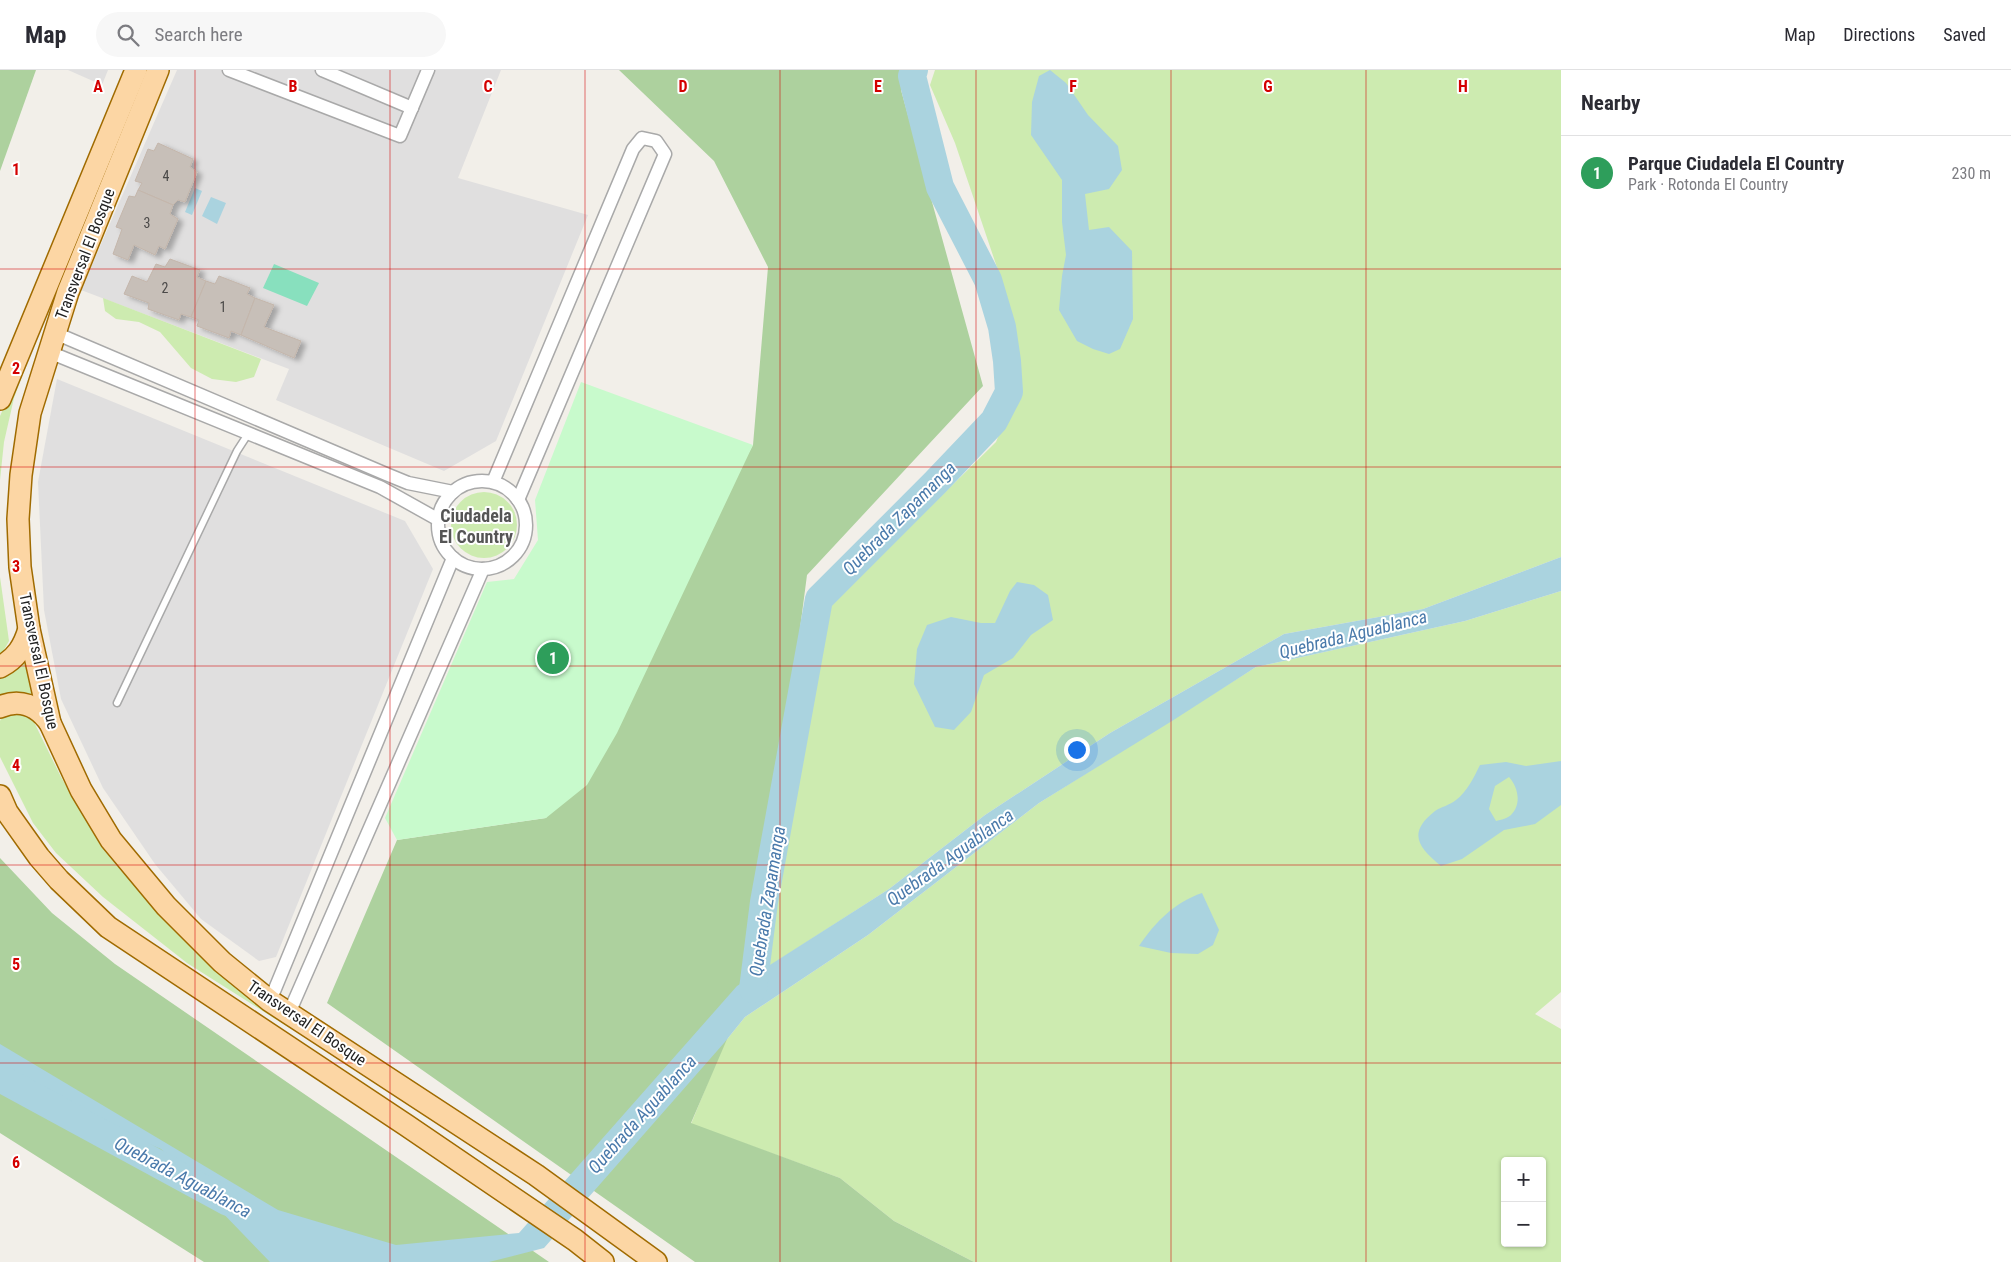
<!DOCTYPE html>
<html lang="en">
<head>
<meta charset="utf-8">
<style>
  :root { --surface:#fff; --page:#f7f7f7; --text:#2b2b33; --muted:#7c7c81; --line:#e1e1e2; --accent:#111827 }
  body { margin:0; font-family:"Roboto Condensed",sans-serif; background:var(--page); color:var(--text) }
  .controls { position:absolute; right:15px; bottom:15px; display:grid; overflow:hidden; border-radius:5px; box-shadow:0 1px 4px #0004 }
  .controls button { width:45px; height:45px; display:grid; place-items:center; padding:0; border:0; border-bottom:1px solid var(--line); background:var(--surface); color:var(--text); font:25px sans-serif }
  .you { position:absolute; left:1076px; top:679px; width:18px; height:18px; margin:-12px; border:4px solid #fff; border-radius:50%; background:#1a73e8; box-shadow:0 0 0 8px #1a73e833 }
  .badge { display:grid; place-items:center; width:32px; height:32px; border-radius:50%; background:var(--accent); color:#fff; font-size:16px; font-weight:700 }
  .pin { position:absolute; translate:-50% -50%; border:2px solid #fff; box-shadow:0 1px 5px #0006 }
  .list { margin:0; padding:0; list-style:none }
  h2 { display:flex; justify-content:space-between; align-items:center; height:65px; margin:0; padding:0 20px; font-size:21px }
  h2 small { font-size:16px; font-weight:400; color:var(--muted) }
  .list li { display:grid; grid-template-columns:32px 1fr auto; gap:15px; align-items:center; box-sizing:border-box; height:75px; padding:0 20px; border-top:1px solid var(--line) }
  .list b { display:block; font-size:19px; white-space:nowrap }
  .list p { margin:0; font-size:16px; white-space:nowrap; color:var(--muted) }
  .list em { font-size:16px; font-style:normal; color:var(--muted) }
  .icon { flex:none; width:28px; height:28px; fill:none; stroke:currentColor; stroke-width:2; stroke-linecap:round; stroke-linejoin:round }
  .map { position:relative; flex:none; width:1561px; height:1192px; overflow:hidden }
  header { display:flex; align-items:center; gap:30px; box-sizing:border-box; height:70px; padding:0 25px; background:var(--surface); border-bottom:1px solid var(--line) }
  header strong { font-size:24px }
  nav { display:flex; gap:28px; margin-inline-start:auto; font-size:18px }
  .search { width:350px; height:45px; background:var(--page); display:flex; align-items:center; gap:12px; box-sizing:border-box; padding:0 18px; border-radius:28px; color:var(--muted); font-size:19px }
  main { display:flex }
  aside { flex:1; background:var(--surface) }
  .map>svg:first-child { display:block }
  .residential { fill:#e0dfdf }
  .grass { fill:#cdebb0; fill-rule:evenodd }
  .forest { fill:#add19e }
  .park { fill:#c8facc }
  .pitch { fill:#88e0be }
  .water { fill:#aad3df; fill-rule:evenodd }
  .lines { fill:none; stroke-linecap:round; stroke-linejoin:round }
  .river { stroke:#aad3df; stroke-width:28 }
  .building { fill:#c7bfb8; stroke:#c4b6ab; filter:url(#shadow) }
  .lane-casing { stroke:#a9a9a9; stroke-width:9 }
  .street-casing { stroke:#a9a9a9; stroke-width:15 }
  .primary-casing { stroke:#a06b00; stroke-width:24 }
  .lane { stroke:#fff; stroke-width:6 }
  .street { stroke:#fff; stroke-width:12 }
  .primary { stroke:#fcd6a4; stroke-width:21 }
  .grid { fill:none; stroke:#d40000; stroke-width:1; stroke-opacity:0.55 }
  .labels { text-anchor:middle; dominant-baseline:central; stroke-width:4; stroke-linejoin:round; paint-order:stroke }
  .number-label { font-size:14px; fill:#4b4948 }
  .street-label { font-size:16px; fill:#222; stroke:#fff }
  .neighbourhood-label { font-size:18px; font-weight:bold; fill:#555; stroke:#fff }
  .water-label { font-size:18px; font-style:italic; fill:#4a7aab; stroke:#fff }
  .grid-label { font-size:16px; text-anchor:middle; font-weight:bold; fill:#d40000; stroke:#fff; stroke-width:4; stroke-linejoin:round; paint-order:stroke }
</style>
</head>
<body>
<header>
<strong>Map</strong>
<div class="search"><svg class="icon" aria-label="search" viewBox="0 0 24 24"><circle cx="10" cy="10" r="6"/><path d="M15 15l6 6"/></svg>Search here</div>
<nav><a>Map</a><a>Directions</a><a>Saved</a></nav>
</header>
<main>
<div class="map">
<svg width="1561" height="1192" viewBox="0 0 1561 1192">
  <defs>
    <filter id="shadow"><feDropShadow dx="5" dy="3" stdDeviation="2.5" flood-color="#0004"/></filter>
  </defs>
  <rect width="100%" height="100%" fill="#f2efe9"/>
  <g class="residential">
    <polygon points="68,0 108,0 102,15"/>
    <polygon points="177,0 501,0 458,108 588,145 496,371 444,401 276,330 289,299 81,220"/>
    <polygon points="57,309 405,451 433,499 276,887 259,891 201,849 155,794 103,718 61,629 44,540 38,412"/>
  </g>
  <g class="grass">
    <polygon points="935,0 1561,0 1561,487 1423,539 1284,564 1110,663 985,745 889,819 760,902 765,834 828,538 996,372 1019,314 1008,230 955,73 930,15"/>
    <polygon points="103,228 261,289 254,307 236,312 212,309 191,298 160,262 139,252 116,249 105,241"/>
    <polygon points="41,255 14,328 4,372 0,410 0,346"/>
    <circle cx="484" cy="455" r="33"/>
    <polygon points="0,507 9,571 0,587"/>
    <path d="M1561,521V922L1535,944L1561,959V1192H974L894,1151L840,1108L691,1054L724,973L745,947L868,865L1039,733L1256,597L1465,551ZM1505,1091H1542V1173H1505Z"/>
    <path d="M25,579L37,627C24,624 12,620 0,627V605Z"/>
    <polygon points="14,640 31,646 61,707 102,778 123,803 291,959 187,893 103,827 56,783 33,753 0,687 0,651 3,644"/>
  </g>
  <g class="forest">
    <polygon points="0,0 36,0 0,101"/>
    <polygon points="619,0 906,0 901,20 983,316 807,505 755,904 691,1053 840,1108 894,1151 974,1192 695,1192 327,933 397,770 546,748 753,375 768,197 714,91"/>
    <polygon points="0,788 52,843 115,894 549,1192 204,1192 0,1063"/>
  </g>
  <polygon class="park" points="581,312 753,375 617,663 587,715 546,748 397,770 385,748 487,512 514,509 538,470 535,430"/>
  <polygon class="pitch" points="274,194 319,213 307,236 263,218"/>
  <g class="water">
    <polygon points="1050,0 1066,13 1088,45 1118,76 1122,100 1109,119 1085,124 1089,160 1109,157 1132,181 1133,249 1120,279 1109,284 1093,279 1077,271 1059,240 1062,206 1066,185 1062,152 1062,110 1031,65 1032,32 1039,6"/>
    <polygon points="195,118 202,121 192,145 185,142"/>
    <polygon points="211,127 226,133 217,154 202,146"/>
    <polygon points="1561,487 1561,521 1465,551 1256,597 1172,651 1039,733 868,865 745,947 724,973 544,1178 489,1192 270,1192 161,1079 87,1048 0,1023 0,974 278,1140 396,1175 519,1163 737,916 889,819 985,745 1110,663 1284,564 1423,539"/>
    <polygon points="1017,512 1034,515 1048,525 1053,550 1031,565 1013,588 984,605 971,642 954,660 935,657 914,614 917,579 927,555 951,547 981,553 995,553 1010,521"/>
    <path d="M1561,691V735L1535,754L1504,760L1462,789L1441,796C1418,777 1407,763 1435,741C1441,737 1450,735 1456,730C1467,722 1474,707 1480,695L1506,692L1526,696ZM1509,707C1518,717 1522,734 1511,745C1508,748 1501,750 1496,751L1489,739L1495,716Z"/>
    <path d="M1202,823L1219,860L1213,875L1198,884L1171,883L1139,876C1155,852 1175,832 1202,823Z"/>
  </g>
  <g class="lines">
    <g class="river">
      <polyline points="753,919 764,832 819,529 935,413 994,351 1009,322 1007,291 1002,257 988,210 940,117 912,6 914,0"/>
      <polyline points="0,1008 228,1132"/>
    </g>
  </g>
  <g class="building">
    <polygon points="158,73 193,89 190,97 197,102 185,132 178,130 173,135 138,120 142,113 135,111 148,79 154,81"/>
    <polygon points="138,120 173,135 170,144 178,149 165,179 159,176 155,185 134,175 128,190 113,184 122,159 116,157 129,126 135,127"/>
    <polygon points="170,189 200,200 197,207 206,211 191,247 181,244 179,250 148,239 149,233 124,224 132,206 147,212 156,194 165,197"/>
    <polygon points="219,206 250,218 247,224 255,228 241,265 231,261 229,268 197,256 199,250 191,247 206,211 215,214"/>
    <polygon points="255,228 274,235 264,257 301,271 294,288 241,265"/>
  </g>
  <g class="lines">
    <defs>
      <polyline id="lane" points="117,633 237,381 248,364"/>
      <g id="street">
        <polyline points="229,0 400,66 428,0"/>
        <polyline points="322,0 412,38"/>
        <polyline points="55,263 386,404 408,413 453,422"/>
        <polyline points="49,282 380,417 439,450"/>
        <circle cx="482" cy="455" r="44"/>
        <polyline points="493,412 633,79 642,68 656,71 665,84 518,430"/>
        <polyline points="270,931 453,488"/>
        <polyline points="289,943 483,499"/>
      </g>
      <g id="primary">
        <polyline points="158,0 68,222 30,343 21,405 18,449 20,497 29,559 50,653 81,720 111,770 166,836 222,892 270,931 536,1105 656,1192"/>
        <polyline points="0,329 136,0"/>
        <path d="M0,597C17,588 24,576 29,559"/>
        <path d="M0,637C20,628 38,636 50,653"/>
        <polyline points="0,726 7,742 39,787 59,810 108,857 406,1055 575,1170 603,1192"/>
      </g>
    </defs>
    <use href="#lane" class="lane-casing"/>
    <use href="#street" class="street-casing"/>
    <use href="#primary" class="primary-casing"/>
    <use href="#lane" class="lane"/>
    <use href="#street" class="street"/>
    <use href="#primary" class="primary"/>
  </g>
  <path class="grid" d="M195,0V1192M390,0V1192M585,0V1192M780,0V1192M976,0V1192M1171,0V1192M1366,0V1192M0,199H1561M0,397H1561M0,596H1561M0,795H1561M0,993H1561"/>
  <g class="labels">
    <g class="number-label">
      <text x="166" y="106">4</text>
      <text x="147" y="153">3</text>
      <text x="165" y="218">2</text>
      <text x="223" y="237">1</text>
    </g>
    <g class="street-label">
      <text transform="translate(85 184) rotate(-69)">Transversal El Bosque</text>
      <text transform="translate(39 591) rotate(78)">Transversal El Bosque</text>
      <text transform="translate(307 953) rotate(34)">Transversal El Bosque</text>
    </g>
    <g class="neighbourhood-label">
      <text x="476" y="445">Ciudadela<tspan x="476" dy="21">El Country</tspan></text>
    </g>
    <g class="water-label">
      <text transform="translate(899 448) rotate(-45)">Quebrada Zapamanga</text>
      <text transform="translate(1353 564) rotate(-14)">Quebrada Aguablanca</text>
      <text transform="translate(950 787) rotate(-36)">Quebrada Aguablanca</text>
      <text transform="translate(767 831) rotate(-81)">Quebrada Zapamanga</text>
      <text transform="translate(642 1044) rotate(-48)">Quebrada Aguablanca</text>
      <text transform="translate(183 1107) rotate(28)">Quebrada Aguablanca</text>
    </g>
  </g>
  <g class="grid-label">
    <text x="98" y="22">A</text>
    <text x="293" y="22">B</text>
    <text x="488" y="22">C</text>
    <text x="683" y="22">D</text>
    <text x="878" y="22">E</text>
    <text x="1073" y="22">F</text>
    <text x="1268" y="22">G</text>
    <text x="1463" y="22">H</text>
    <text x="16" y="105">1</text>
    <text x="16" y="304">2</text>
    <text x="16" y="502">3</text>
    <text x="16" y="701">4</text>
    <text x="16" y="900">5</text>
    <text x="16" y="1098">6</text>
  </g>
</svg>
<div class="controls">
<button>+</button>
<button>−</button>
</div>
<div class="you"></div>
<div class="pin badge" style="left:553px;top:588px;background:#2e9e5b">1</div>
</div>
<aside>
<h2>Nearby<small></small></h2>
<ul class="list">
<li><span class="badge" style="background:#2e9e5b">1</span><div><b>Parque Ciudadela El Country</b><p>Park · Rotonda El Country</p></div><em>230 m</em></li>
</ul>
</aside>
</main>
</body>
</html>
